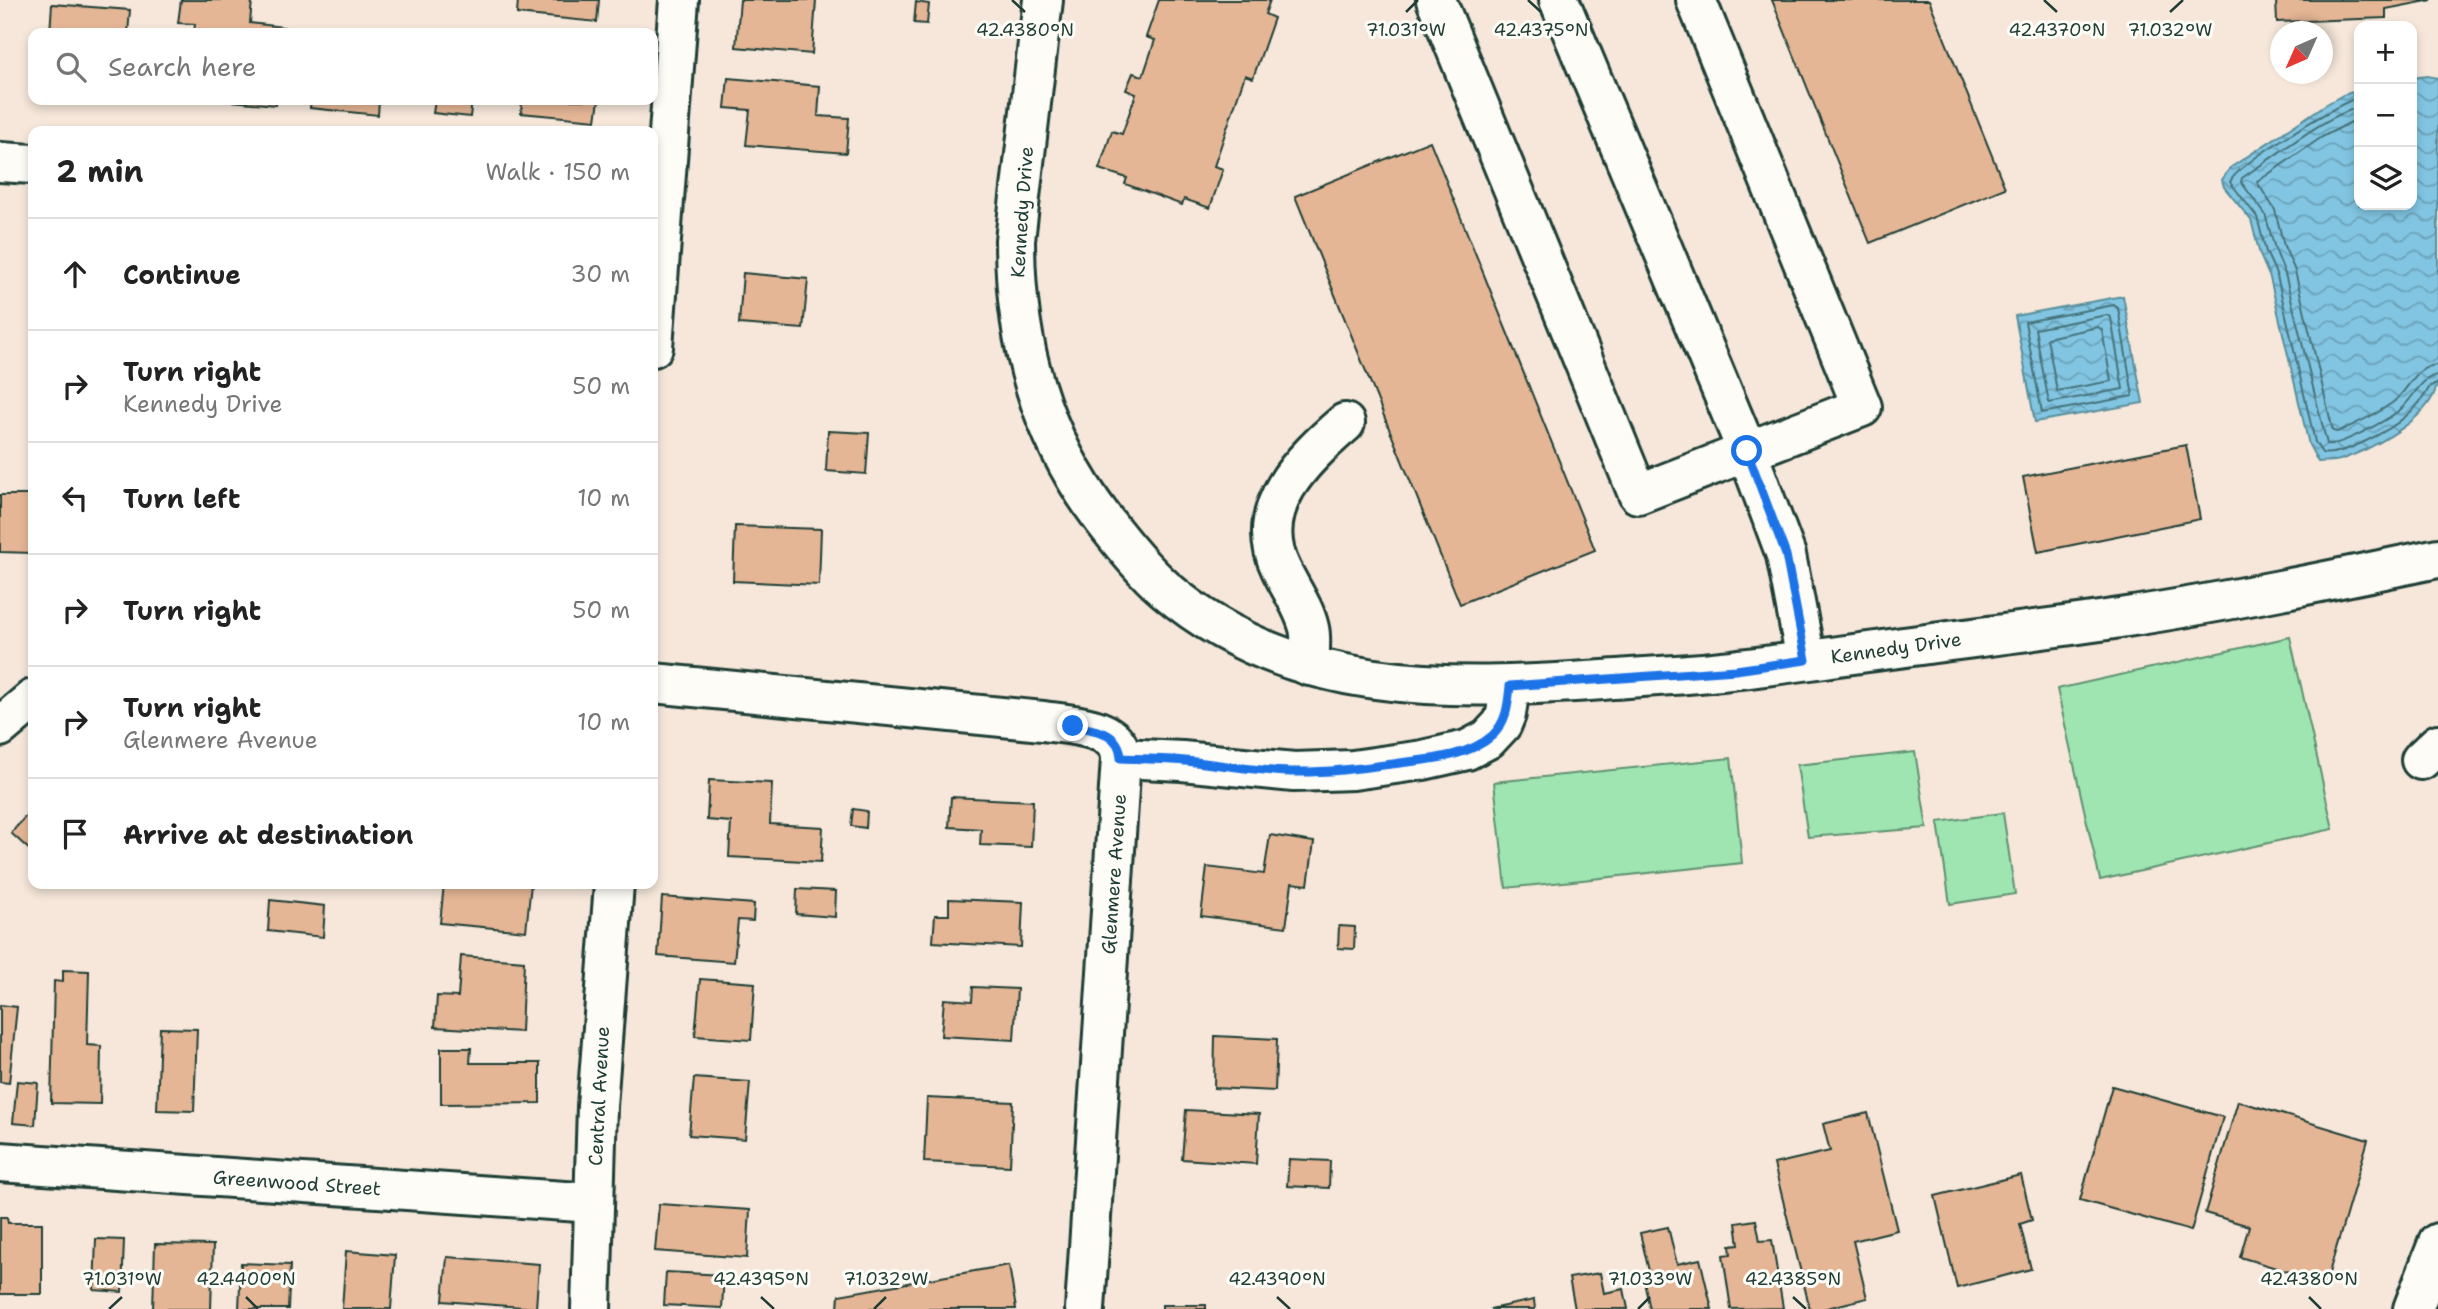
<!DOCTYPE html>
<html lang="en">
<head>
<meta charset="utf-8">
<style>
  :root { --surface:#fff; --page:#f2f2f2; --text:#222; --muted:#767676; --line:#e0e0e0 }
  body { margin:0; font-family:"Shantell Sans",sans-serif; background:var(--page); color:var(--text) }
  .controls { position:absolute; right:21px; top:21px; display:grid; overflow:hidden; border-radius:14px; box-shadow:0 4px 10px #0003 }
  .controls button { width:63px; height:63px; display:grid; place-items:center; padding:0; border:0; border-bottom:2px solid var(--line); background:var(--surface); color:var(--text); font:35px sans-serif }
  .compass { position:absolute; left:2270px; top:21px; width:63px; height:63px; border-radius:50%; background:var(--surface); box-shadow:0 4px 10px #0003; rotate:225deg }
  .stop { position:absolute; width:21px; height:21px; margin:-16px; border:5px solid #1a73e8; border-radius:50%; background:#fff }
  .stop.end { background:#1a73e8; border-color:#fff; box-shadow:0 2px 7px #0008 }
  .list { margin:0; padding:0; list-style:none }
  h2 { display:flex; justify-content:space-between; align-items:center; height:91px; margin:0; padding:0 28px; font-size:30px }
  h2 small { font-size:23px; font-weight:400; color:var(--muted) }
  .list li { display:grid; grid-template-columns:46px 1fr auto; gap:21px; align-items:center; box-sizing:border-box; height:112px; padding:0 28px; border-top:2px solid var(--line) }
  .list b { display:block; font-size:26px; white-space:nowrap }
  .list p { margin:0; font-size:23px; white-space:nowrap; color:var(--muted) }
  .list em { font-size:23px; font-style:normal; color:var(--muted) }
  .icon { flex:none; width:38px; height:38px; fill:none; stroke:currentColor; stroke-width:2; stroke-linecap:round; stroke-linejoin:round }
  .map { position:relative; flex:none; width:2438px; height:1309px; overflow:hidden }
  .search { position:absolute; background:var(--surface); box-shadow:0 4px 10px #0003; left:28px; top:28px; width:630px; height:77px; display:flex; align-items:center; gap:18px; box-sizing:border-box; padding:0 24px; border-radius:14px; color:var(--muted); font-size:26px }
  .panel { position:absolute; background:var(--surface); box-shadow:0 4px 10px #0003; left:28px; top:126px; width:630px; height:763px; border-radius:14px }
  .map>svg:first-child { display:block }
  .park { fill:#9fe5b1; stroke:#5f9172; stroke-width:2 }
  .water { fill:url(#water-waves); stroke:#5a8f9c; stroke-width:2 }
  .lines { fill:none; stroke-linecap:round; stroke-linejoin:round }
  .shore { stroke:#47737a; stroke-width:2 }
  .building { fill:#e5b696; stroke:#1f3d34; stroke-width:2 }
  .minor-casing { stroke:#1f3d34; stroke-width:44 }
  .minor { stroke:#fdfcf7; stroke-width:38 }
  .route { stroke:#1a73e8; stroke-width:9 }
  .ticks { fill:none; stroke:#1f3d34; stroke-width:2.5 }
  .labels { text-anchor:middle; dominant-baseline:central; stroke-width:6; stroke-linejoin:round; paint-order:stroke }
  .street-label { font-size:19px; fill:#1f3d34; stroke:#fdfcf7 }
  .ticks-label { font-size:18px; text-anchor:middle; fill:#1f3d34; stroke:#fdfcf7; stroke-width:6; stroke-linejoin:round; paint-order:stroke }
</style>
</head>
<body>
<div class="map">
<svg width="2438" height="1309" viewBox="0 0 2438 1309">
  <defs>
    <pattern id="water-waves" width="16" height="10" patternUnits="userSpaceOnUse" patternTransform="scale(1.75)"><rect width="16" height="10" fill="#82c5e2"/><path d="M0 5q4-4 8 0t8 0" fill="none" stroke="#6aa1b8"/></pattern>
  </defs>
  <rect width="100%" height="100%" fill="#f6e7da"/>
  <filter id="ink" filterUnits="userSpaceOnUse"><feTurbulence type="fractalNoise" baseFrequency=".0143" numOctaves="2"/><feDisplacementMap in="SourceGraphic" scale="14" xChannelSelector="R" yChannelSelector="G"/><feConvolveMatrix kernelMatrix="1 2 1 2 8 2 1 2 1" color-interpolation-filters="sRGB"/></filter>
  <g filter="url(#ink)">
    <g class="park">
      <polygon points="2290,637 2333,829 2100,880 2057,689"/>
      <polygon points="1915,752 1927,828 1808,837 1797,765"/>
      <polygon points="1731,758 1742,863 1506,888 1494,782"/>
      <polygon points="2003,813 2015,894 1950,904 1938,822"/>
    </g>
    <g class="water">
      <path d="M2427,76L2438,78V381C2437,386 2435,392 2433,396C2418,425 2369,450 2340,460C2333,462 2325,461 2318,462L2309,445L2270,278L2260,255L2251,220L2224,187L2222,180L2230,168L2325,105L2343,95L2359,90V205H2412V78Z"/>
      <polygon points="2123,296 2143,403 2035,422 2015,316"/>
    </g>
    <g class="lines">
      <g class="shore">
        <path d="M2359,97C2337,104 2238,163 2230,182L2257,217L2266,252L2277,276L2315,442L2322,453C2341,457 2391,430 2406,416C2416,408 2424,398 2430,386L2438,384"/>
        <path d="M2359,107C2320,119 2286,149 2252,171L2242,178L2241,182L2265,214L2275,249L2285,274L2327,444C2340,447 2391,418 2402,408C2414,397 2421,377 2438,375"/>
        <path d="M2359,118L2322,137L2257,182L2275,210L2284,246L2295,271L2333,431L2337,432C2356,424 2375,415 2392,403C2410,390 2413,366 2438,365"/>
        <polygon points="2114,305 2118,308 2133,396 2042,413 2025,322"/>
        <polygon points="2107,315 2111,318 2123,389 2049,403 2035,329"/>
        <polygon points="2098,327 2102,330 2111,381 2057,391 2047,338"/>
      </g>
    </g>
    <g class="building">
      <polygon points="181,0 252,0 250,23 284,27 283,33 194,33 195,24 178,23"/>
      <polygon points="518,0 599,0 597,22 517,14"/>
      <polygon points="740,0 816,0 812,54 736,47"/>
      <polygon points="1159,0 1270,0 1265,14 1274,18 1253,78 1245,75 1214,166 1223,169 1210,208 1184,199 1182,205 1125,184 1127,178 1099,169 1112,131 1122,134 1136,94 1126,90 1133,73 1143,76 1155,40 1146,37"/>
      <polygon points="1772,0 1929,0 2005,188 1870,243"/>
      <polygon points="2276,0 2432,0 2386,9 2386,18 2277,22"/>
      <polygon points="916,2 929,4 927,24 914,23"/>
      <polygon points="52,4 130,10 128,33 50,33"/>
      <polygon points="728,78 820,86 818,116 849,118 846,153 746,145 750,110 725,108"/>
      <polygon points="219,100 277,100 276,105"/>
      <polygon points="311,100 379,100 378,115 310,108"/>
      <polygon points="435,100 472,100 470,117 433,113"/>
      <polygon points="522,100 599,100 596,120 521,113"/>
      <polygon points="1430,141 1595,550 1460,604 1295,196"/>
      <polygon points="743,273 808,279 803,329 739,324"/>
      <polygon points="828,431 869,433 866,474 826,471"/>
      <polygon points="2186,445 2200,519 2038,552 2023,477"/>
      <polygon points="0,495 33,495 33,553 0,552"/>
      <polygon points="735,526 821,529 819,585 733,581"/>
      <polygon points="709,780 772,783 770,824 823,827 821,862 729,857 731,822 707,820"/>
      <polygon points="951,797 1033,801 1031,847 980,845 981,829 949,827"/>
      <polygon points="33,808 33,853 11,833"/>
      <polygon points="853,809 867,811 866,828 851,826"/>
      <polygon points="1270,835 1314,842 1308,885 1292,883 1286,927 1201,916 1207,867 1264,874"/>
      <polygon points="444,884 531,884 526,931 440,923"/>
      <polygon points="797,889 836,891 835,917 796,914"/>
      <polygon points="662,897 754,904 753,921 738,920 734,962 658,956"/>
      <polygon points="949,899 1023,902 1021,947 933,942 935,915 949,915"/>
      <polygon points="270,900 325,906 323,937 268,931"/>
      <polygon points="1339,926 1355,927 1354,949 1338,948"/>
      <polygon points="461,956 524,961 521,1032 435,1027 437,996 458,997"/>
      <polygon points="63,970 89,971 87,1045 101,1046 100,1104 51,1103 54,981 63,982"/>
      <polygon points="700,979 755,983 751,1040 695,1036"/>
      <polygon points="973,987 1017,989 1014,1040 941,1036 944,999 972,1001"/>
      <polygon points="0,1005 17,1007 9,1083 0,1082"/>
      <polygon points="160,1028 197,1029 194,1111 157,1110"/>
      <polygon points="1215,1036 1277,1039 1275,1091 1214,1088"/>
      <polygon points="441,1048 471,1048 470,1063 540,1063 540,1103 441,1104"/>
      <polygon points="694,1078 750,1082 745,1139 689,1135"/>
      <polygon points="17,1081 38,1083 35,1125 13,1123"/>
      <polygon points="2112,1086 2223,1117 2191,1231 2080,1200"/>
      <polygon points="927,1098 1013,1102 1010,1166 924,1162"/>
      <polygon points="2238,1101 2368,1140 2326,1283 2240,1257 2249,1226 2205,1213"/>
      <polygon points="1186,1110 1259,1114 1256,1164 1182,1159"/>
      <polygon points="1868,1113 1897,1230 1853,1241 1867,1298 1823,1309 1810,1309 1774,1164 1830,1151 1823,1124"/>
      <polygon points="1289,1159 1330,1161 1329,1188 1287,1186"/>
      <polygon points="2021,1175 2032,1220 2020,1224 2031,1269 1957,1288 1935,1196"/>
      <polygon points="659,1204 750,1210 747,1258 655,1251"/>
      <polygon points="0,1217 7,1217 8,1223 42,1223 42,1294 0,1294"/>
      <polygon points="1756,1220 1760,1241 1772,1240 1783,1308 1731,1309 1723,1255 1731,1254 1730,1246 1739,1245 1736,1223"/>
      <polygon points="1668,1227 1677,1264 1700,1259 1712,1309 1650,1309 1642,1273 1649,1271 1640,1233"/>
      <polygon points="96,1239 124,1240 122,1292 94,1290"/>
      <polygon points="155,1244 213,1245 211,1309 153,1309"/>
      <polygon points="346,1251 395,1255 391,1309 342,1309"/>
      <polygon points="447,1257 539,1264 536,1308 443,1301"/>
      <polygon points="241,1263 290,1265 288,1309 239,1309"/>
      <polygon points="1009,1265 1016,1309 838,1309 839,1295"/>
      <polygon points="666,1272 724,1275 722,1308 664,1305"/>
      <polygon points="1600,1273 1604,1293 1624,1289 1628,1309 1575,1309 1569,1278"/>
      <polygon points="1534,1300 1535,1309 1490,1309"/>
      <rect x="1162" y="1305" width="44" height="4"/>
    </g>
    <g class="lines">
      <defs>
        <g id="minor">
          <path d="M1043,0L1015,240C1015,344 1040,435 1103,519C1122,544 1142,569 1165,589C1289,696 1450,691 1603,680C1649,676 1694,675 1739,669C1787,664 1835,656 1883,650C1962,639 2041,630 2120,618C2226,602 2332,580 2438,558"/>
          <polyline points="1436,0 1638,494 1862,407 1696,0"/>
          <polyline points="1559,0 1747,451 1786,555 1806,660"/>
          <polyline points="0,162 33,164"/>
          <polyline points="653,347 679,0"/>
          <path d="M1309,666C1309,654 1312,640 1309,628C1304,607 1290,588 1281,569C1251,508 1303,459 1345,423"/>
          <path d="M653,683L1043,721C1068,725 1120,725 1121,758L1085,1309"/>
          <polyline points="0,727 33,699"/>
          <polyline points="1121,758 1182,761 1294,772 1353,770 1423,760 1467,750 1488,739 1502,724 1506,714 1510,686"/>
          <polyline points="2421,760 2438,744"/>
          <polyline points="0,1162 594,1203"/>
          <polyline points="591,1309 597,1106 614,884"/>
          <polyline points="2413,1309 2438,1243"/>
        </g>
      </defs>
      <use href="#minor" class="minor-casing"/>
      <use href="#minor" class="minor"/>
    </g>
  </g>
  <g class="lines" filter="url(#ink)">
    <path class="route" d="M1073,726C1094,730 1120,731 1121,758C1143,759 1164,759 1185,761C1220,764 1256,771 1291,772C1330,773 1369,767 1408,762C1435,759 1471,755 1493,735C1507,721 1508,705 1510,686L1736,670L1806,660L1786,555L1747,451"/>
  </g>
  <path class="ticks" d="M1012,0L1025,12M1528,0L1541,12M2044,0L2057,12M1406,12L1418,0M2170,12L2183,0M246,1297L258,1309M761,1297L774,1309M1277,1297L1290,1309M1793,1297L1806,1309M2309,1297L2321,1309M109,1309L122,1297M874,1309L886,1297M1638,1309L1650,1297"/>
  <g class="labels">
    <g class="street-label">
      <text transform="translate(1022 212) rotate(-86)">Kennedy Drive</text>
      <text transform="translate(1896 648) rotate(-8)">Kennedy Drive</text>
      <text transform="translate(1114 874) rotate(-86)">Glenmere Avenue</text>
      <text transform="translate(599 1096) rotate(-87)">Central Avenue</text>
      <text transform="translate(297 1183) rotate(4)">Greenwood Street</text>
    </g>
  </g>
  <g class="ticks-label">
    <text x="1025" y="36">42.4380°N</text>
    <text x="1541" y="36">42.4375°N</text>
    <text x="2057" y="36">42.4370°N</text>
    <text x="1406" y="36">71.031°W</text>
    <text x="2170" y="36">71.032°W</text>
    <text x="122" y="1285">71.031°W</text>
    <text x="886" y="1285">71.032°W</text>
    <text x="1650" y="1285">71.033°W</text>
    <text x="246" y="1285">42.4400°N</text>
    <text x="761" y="1285">42.4395°N</text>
    <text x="1277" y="1285">42.4390°N</text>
    <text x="1793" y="1285">42.4385°N</text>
    <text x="2309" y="1285">42.4380°N</text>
  </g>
</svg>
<div class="controls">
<button>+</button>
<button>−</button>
<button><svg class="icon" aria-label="layers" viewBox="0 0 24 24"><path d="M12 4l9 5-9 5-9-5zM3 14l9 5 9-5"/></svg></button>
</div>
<svg class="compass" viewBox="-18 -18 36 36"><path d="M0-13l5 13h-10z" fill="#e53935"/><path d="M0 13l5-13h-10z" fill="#767676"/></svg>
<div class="stop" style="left:1747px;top:451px"></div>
<div class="stop end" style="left:1073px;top:726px"></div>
<div class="search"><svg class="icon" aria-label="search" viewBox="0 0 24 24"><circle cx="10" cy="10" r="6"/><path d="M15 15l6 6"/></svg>Search here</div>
<section class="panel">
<h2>2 min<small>Walk · 150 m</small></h2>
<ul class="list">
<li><svg class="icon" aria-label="ahead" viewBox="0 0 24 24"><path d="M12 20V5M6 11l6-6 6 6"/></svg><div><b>Continue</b></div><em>30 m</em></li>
<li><svg class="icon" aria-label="right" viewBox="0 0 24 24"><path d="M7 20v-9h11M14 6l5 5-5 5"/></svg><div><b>Turn right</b><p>Kennedy Drive</p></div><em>50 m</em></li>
<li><svg class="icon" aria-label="left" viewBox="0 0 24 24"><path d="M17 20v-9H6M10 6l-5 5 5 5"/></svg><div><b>Turn left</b></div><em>10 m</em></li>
<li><svg class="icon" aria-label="right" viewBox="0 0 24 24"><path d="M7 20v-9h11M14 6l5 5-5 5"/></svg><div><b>Turn right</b></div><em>50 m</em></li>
<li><svg class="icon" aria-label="right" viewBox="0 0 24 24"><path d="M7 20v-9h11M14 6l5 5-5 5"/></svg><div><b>Turn right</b><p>Glenmere Avenue</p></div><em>10 m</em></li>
<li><svg class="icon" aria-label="arrive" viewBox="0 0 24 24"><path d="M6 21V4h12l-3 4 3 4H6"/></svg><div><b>Arrive at destination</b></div></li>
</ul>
</section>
</div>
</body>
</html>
